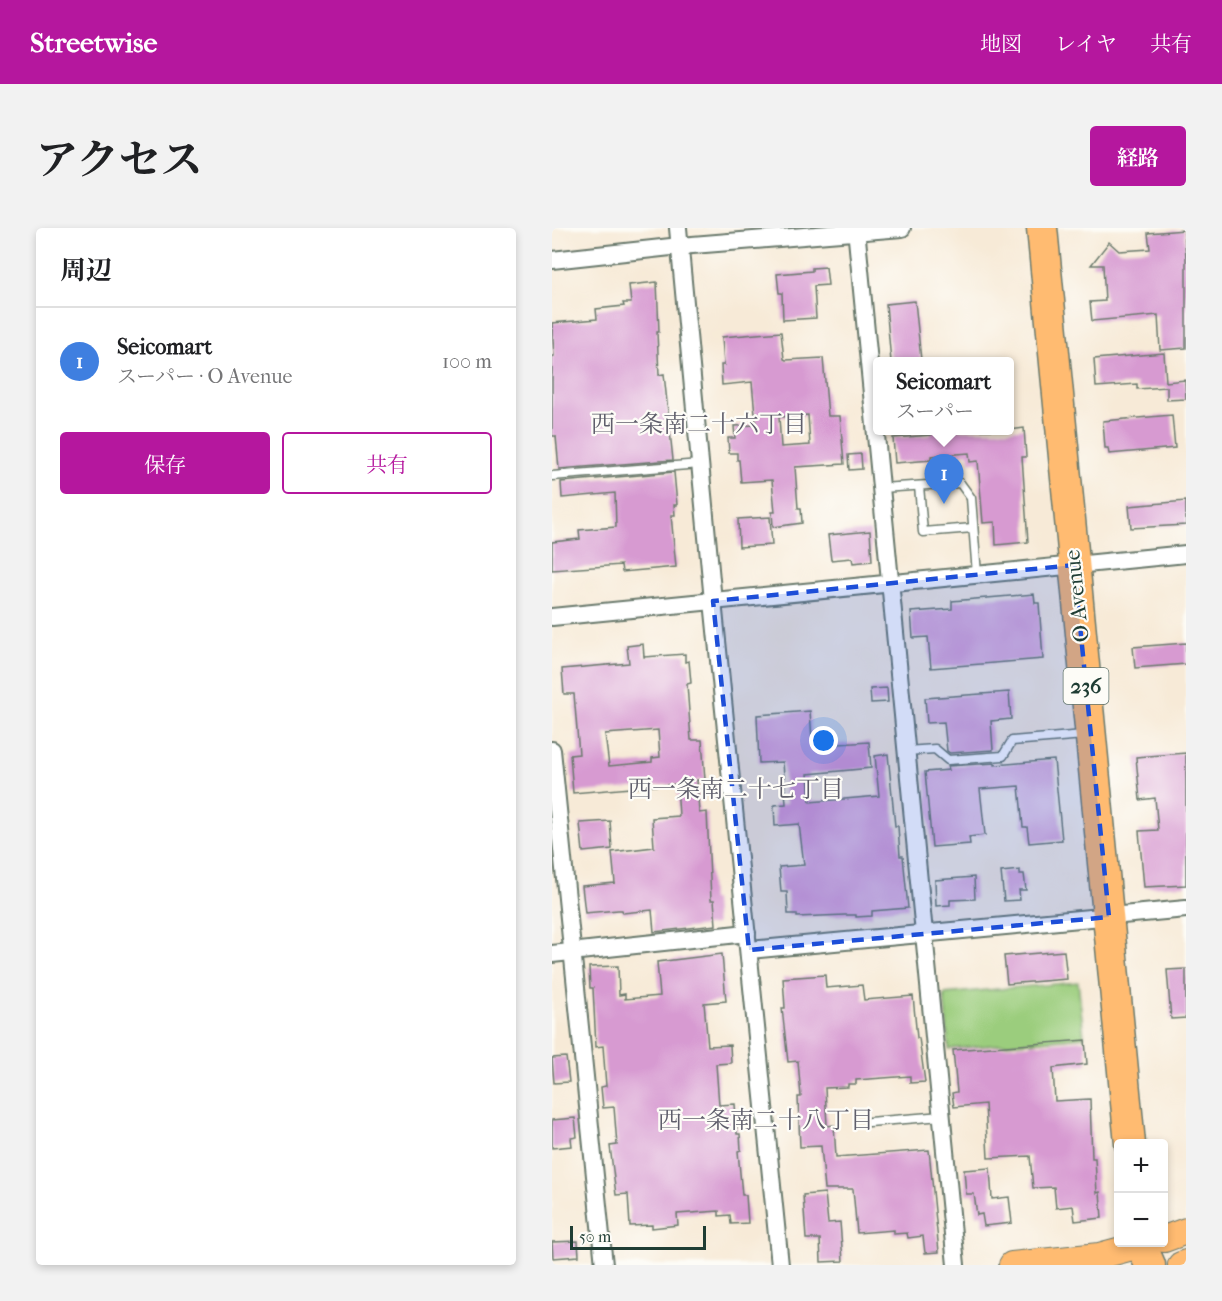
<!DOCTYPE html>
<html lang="ja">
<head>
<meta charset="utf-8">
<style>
  :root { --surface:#fff; --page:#f2f2f2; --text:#202124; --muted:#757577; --line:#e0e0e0; --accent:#b5179e }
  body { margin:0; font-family:"IM FELL French Canon","Noto Serif JP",serif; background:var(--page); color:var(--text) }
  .controls { position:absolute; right:18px; bottom:18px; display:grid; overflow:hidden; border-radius:6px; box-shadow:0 3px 9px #0003 }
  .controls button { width:54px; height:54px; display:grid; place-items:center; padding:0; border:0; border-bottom:2px solid var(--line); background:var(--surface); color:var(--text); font:30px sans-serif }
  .scale { position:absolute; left:18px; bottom:15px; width:136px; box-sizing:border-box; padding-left:6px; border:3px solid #1f3d34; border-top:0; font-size:16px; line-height:21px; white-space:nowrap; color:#1f3d34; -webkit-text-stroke:4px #fdfcf7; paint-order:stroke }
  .you { position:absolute; left:272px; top:513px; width:21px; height:21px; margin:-15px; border:4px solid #fff; border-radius:50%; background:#1a73e8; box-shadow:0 0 0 9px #1a73e833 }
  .badge { display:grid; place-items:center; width:39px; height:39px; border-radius:50%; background:var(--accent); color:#fff; font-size:20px; font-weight:700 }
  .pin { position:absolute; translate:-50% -50px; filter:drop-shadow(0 2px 3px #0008) }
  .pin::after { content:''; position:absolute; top:32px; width:21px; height:18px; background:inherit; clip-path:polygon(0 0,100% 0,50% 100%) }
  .popup { position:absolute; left:321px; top:129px; width:141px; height:78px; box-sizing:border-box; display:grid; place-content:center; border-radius:6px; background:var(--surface); filter:drop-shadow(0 2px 4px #0005); font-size:20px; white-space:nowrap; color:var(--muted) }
  .popup b { font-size:22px; color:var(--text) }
  .popup::after { content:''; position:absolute; left:50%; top:100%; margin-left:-12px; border:12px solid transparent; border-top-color:var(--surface) }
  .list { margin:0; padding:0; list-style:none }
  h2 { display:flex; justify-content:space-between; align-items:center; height:78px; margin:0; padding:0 24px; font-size:26px }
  h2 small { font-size:20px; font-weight:400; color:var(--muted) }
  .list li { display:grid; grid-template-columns:39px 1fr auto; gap:18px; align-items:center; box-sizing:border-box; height:108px; padding:0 24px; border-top:2px solid var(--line) }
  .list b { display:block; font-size:22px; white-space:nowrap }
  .list p { margin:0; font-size:20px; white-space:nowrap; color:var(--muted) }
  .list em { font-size:20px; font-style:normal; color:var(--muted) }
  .actions { display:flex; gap:12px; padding:18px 24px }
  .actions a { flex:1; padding:14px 0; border:2px solid var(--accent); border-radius:6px; text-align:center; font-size:21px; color:var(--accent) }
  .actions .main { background:var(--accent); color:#fff }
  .map { position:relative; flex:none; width:634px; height:1037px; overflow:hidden; border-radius:6px }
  header { display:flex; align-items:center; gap:36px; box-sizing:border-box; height:84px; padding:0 30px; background:var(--accent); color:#fff }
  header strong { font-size:28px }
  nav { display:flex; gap:33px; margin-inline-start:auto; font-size:21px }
  .intro { display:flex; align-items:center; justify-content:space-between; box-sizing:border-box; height:144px; padding:0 36px }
  h1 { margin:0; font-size:42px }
  .button { padding:15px 27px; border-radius:6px; background:var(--accent); color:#fff; font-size:21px; font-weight:700 }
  main { display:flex; gap:36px; padding:0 36px }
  aside { flex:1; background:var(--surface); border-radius:6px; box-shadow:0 3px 9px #0003 }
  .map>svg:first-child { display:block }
  .green { fill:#9bcd7d; stroke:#5d8558; stroke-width:1.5 }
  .building { fill:#d79ad1; fill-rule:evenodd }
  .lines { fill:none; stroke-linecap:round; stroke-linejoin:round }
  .lane-casing { stroke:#6b7a6d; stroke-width:11 }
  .street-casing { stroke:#6b7a6d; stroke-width:20 }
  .primary-casing { stroke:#6b7a6d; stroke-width:28 }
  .highway-casing { stroke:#6b7a6d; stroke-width:33 }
  .lane { stroke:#fff; stroke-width:8 }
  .street { stroke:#fff; stroke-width:16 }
  .primary { stroke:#ffbb71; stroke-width:26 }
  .highway { stroke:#ffbb71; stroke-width:30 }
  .marked { fill:#1d4ed8; fill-opacity:0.2; stroke:#1d4ed8; stroke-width:4.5; stroke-dasharray:12 8; stroke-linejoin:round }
  .labels { text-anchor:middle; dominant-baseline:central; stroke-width:4.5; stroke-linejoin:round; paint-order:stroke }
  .shield { fill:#fdfcf7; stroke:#62766e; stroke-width:1.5 }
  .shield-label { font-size:21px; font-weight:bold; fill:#1f3d34 }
  .street-label { font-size:22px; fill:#1f3d34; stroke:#fdfcf7 }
  .neighbourhood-label { font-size:24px; fill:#5f5e6b; stroke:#fdfcf7 }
</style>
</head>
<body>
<header>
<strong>Streetwise</strong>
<nav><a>地図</a><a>レイヤ</a><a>共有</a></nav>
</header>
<div class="intro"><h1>アクセス</h1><a class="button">経路</a></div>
<main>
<aside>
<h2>周辺<small></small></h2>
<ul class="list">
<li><span class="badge" style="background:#3f7fe0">1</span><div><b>Seicomart</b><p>スーパー · O Avenue</p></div><em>100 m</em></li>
</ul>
<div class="actions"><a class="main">保存</a><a>共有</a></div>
</aside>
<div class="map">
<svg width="634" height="1037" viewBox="0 0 634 1037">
  <rect width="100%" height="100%" fill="#fdfcf7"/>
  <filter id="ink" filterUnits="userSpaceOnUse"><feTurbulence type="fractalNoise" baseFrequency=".0167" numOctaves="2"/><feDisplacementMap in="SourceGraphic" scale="12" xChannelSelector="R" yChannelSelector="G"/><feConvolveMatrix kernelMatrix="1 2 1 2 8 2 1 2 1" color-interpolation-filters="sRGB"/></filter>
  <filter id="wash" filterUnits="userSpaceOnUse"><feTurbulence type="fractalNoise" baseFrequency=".008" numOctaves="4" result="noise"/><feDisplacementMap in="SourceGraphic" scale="24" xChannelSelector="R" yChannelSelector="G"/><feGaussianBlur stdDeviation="1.35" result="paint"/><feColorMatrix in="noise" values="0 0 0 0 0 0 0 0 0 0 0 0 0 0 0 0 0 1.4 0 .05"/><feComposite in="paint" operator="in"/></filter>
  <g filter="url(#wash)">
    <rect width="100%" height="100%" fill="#f7ead7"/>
    <polygon class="green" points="526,754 532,809 397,821 392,766"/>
    <g id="blocks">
      <g class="building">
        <polygon points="632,2 634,29 634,120 608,122 606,87 540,93 538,74 553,73 551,37 539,37 557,14 567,23 598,21 596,5"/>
        <polygon points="274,39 276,57 262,58 264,90 231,92 230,65 227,65 225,46 260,43 260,40"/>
        <polygon points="105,54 107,104 105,104 107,147 112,146 121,232 7,241 4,208 0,208 0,129 2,128 0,95 45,91 44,81 72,78 71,75 79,75 77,57"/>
        <polygon points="363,73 369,132 339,134 334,76"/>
        <path d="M229,104L232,131L234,132L271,130L276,188H288L292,236L243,239L246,280H249L250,295L221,299L220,284H223L220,252L189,254L187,232H185V225H177L176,210H183L182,198L204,197L200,154L170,157L169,137H172L170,109ZM256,187L258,217L229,219L227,189Z"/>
        <polygon points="612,125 614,154 633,152 634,171 615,172 615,159 585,161 585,156 544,159 542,131"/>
        <polygon points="620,187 623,220 557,226 556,220 553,220 551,193"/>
        <polygon points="472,200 474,229 470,229 476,314 444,317 443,294 431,295 426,233 418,234 417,225 379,228 379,232 343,235 341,210 379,207 379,202 458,202"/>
        <polygon points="309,226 310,241 297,242 296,227"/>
        <polygon points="122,244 125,277 122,277 123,287 119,287 124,339 70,344 69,337 0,342 0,314 28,311 27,302 64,299 63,265 10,270 9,254"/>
        <polygon points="634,273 634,297 579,300 577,278"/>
        <polygon points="218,289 220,317 187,319 186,291"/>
        <polygon points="318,303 320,333 301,335 300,330 279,332 276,307"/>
        <polygon points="482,366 483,375 487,375 491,431 379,440 376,409 361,410 359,384 400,381 400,373"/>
        <polygon points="634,415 634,436 583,440 581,419"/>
        <path d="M91,416L92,429L133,426V434L137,433L139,455L135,456L139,512H150L153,552H145L147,585L155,584L159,672H162L164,697L102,704L100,682L71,685L70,682H66L33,685L30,658L63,655L60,624L102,619L100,590L127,588L125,556L21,565L18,527L27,526L22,466H12L10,441L77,435L75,418ZM106,502L108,529L100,530V534L57,538L53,506Z"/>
        <polygon points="335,460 336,474 319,475 318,461"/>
        <polygon points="457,464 459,491 439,493 441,522 398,525 395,523 392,494 375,495 373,470"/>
        <polygon points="258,483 260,512 272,512 272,517 317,514 319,540 256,546 258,574 327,568 323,528 336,526 343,598 346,598 348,628 351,628 356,680 320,683 320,688 304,689 304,687 293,687 245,689 245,686 236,686 235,664 229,664 227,639 252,637 247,596 223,598 222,577 234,576 231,534 207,535 205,487"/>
        <polygon points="634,525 634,657 592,659 587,603 606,602 603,570 588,572 584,529"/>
        <polygon points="502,532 510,612 477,615 475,599 471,599 467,558 428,561 433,607 417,609 418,616 380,619 373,544 397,542 396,538 443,535 443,537"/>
        <polygon points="58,593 60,621 31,624 28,595"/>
        <polygon points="468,642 468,646 472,646 474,662 467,662 468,672 452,673 449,644"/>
        <polygon points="422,649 423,671 398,672 398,677 384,678 383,652"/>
        <polygon points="512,723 515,751 455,756 452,728"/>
        <polygon points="170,726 174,773 152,775 156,818 178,817 179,835 164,836 167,877 183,876 185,906 188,906 189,922 186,923 190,967 194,967 196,995 179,996 178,987 167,988 167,983 125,986 126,997 100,1000 100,997 78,998 76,966 64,967 58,918 65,917 62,879 51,880 49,859 54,858 51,818 44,819 41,760 38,760 37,739 66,738 67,767 73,766 73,771 108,768 105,734"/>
        <polygon points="634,741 634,790 619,791 615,742"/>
        <polygon points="273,747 274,760 310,757 312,772 361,768 365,810 367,810 373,854 358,855 358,848 304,852 304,856 296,856 296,859 273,860 275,898 282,897 284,929 377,922 387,1024 373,1025 371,1008 356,1010 355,1005 342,1006 342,1002 305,1005 301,961 273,961 269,918 248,919 246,869 249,869 246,833 236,834 230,780 233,780 231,750"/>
        <polygon points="533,812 535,836 501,840 503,873 538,871 540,930 543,930 545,965 548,964 550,990 523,993 521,978 504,980 502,959 481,960 478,928 436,930 433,876 402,879 400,865 405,864 401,822"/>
        <polygon points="14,829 17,854 2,855 0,830"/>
        <polygon points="23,890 25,909 19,910 20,918 0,920 0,892"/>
        <polygon points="438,940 440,971 457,969 460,995 432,998 430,986 425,987 422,966 414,966 412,942"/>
        <polygon points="273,965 276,995 288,994 291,1033 269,1034 268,1011 254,1011 251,967"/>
        <polygon points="26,1013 27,1028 1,1030 0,1014"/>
      </g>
    </g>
  </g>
  <g filter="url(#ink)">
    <use href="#blocks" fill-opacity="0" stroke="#6b7a6d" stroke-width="1.5"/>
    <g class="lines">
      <defs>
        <g id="lane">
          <polyline points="0,248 148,236"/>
          <polyline points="367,258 371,304 421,300"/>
          <polyline points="329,260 408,255 419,270 425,346"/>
          <polyline points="354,523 383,521 396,532 451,528 460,513 532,507"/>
          <polyline points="317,894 390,888"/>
        </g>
        <g id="street">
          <polyline points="126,0 161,373 228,1037"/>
          <polyline points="304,0 404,1037"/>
          <polyline points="0,32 128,18 350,0"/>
          <polyline points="0,389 634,326"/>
          <polyline points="0,522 52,1037"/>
          <polyline points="197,722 634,681"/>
          <polyline points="0,726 195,705"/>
        </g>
        <g id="primary">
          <polyline points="612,1011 634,1003"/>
          <polyline points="460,1037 547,1028 599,1014"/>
          <polyline points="629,1037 634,1035"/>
        </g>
        <g id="highway">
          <polyline points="490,0 578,916"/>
          <polyline points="588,1014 598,1037"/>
        </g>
      </defs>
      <use href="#lane" class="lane-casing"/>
      <use href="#street" class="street-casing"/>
      <use href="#primary" class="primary-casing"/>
      <use href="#highway" class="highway-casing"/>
      <use href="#lane" class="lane"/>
      <use href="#street" class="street"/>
      <use href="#primary" class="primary"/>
      <use href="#highway" class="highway"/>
    </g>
  </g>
  <path class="marked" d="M522,337L557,689L197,722L161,373Z"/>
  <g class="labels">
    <rect class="shield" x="511.5" y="440" width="45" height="36" rx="4.5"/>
    <g class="shield-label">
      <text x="534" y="458">236</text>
    </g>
    <g class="street-label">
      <text transform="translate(525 368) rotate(-96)">O Avenue</text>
    </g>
    <g class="neighbourhood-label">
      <text x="147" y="196">西一条南二十六丁目</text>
      <text x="184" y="561">西一条南二十七丁目</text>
      <text x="214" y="892">西一条南二十八丁目</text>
    </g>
  </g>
</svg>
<div class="controls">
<button>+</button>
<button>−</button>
</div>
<div class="scale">50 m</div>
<div class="you"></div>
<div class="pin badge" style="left:392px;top:276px;background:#3f7fe0">1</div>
<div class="popup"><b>Seicomart</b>スーパー</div>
</div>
</main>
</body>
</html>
